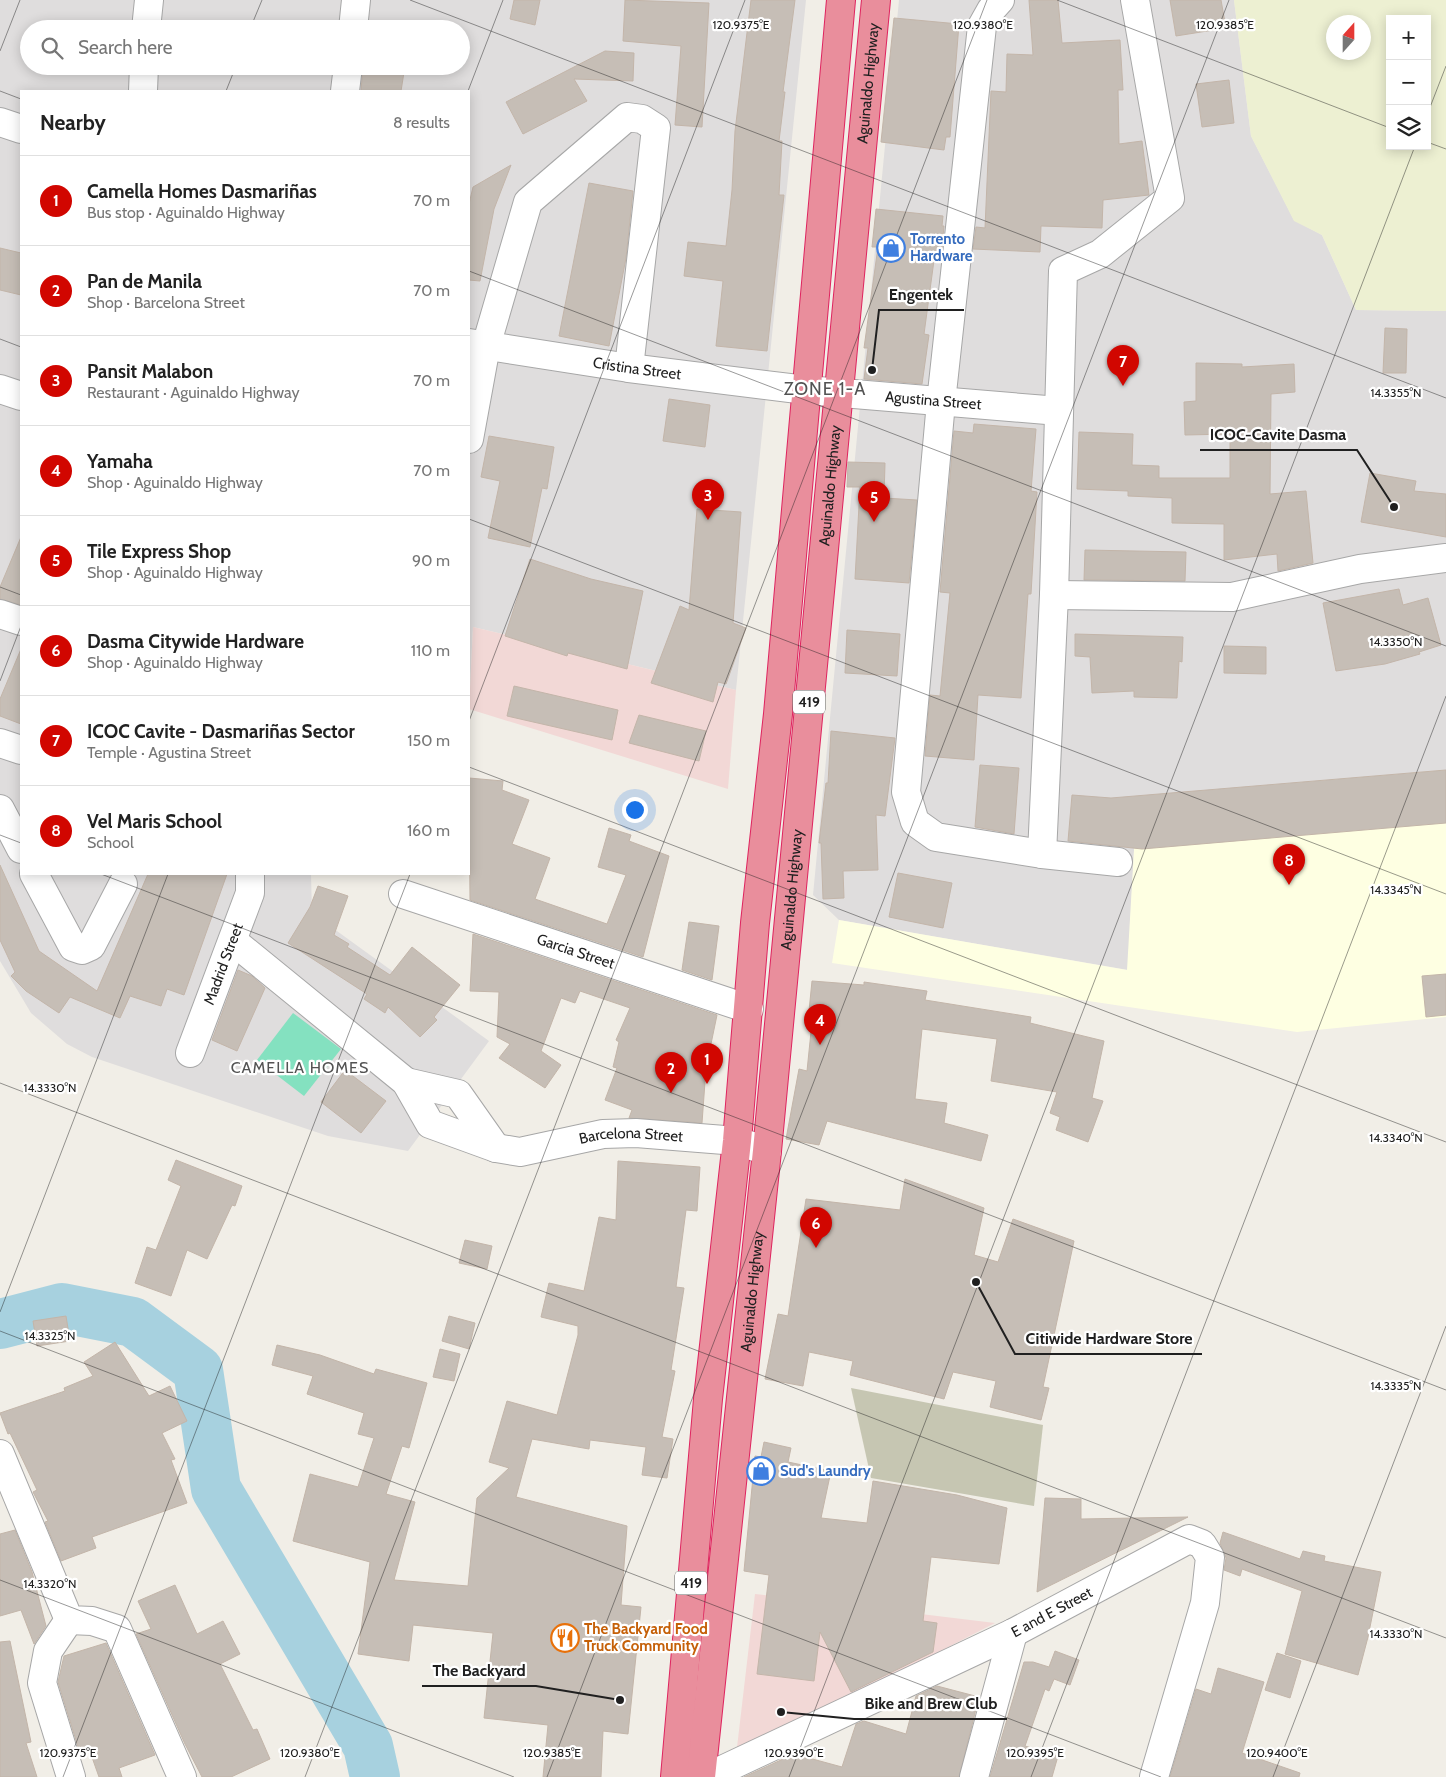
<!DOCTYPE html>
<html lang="en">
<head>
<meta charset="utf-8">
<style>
  :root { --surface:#fff; --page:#f6f6f6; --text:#222; --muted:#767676; --line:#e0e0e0; --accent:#d10600 }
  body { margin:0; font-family:Cabin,sans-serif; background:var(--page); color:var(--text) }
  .controls { position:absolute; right:15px; top:15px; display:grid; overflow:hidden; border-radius:0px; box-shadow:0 2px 12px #0003 }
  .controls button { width:45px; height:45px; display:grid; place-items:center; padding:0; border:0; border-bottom:1px solid var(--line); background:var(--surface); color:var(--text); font:25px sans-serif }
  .compass { position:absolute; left:1326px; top:15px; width:45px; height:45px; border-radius:50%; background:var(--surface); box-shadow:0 2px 12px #0003; rotate:21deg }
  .you { position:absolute; left:634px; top:809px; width:18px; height:18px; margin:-12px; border:4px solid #fff; border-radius:50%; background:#1a73e8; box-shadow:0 0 0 8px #1a73e833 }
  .badge { display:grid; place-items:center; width:32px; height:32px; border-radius:50%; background:var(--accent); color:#fff; font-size:16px; font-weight:700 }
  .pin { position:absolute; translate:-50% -41px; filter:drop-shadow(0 1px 2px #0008) }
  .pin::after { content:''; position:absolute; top:26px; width:18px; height:15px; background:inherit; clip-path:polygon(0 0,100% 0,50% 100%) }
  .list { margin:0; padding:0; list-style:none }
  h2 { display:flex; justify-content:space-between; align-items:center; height:65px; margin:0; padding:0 20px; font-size:21px }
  h2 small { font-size:16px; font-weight:400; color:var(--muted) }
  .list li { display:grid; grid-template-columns:32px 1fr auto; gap:15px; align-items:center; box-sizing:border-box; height:90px; padding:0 20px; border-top:1px solid var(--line) }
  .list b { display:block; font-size:19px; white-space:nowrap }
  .list p { margin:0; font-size:16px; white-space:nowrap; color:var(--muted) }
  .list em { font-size:16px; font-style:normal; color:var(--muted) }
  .icon { flex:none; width:28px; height:28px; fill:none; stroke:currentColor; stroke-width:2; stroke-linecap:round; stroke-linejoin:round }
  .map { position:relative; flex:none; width:1446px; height:1777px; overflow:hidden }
  .search { position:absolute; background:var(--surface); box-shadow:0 2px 12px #0003; left:20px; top:20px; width:450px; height:55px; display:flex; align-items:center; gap:12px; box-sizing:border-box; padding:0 18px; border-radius:28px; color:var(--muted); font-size:19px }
  .panel { position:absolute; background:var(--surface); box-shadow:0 2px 12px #0003; left:20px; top:90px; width:450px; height:785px; border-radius:0px }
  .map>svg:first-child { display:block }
  .residential { fill:#dfdddd; fill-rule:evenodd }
  .commercial { fill:#f2d8d6 }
  .education { fill:#feffe2 }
  .construction { fill:#c6c6b2 }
  .farmland { fill:#edf0d2; fill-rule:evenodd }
  .pitch { fill:#84e1c0 }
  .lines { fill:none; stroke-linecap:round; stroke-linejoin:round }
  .river { stroke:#a7d1df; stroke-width:50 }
  .building { fill:#c6beb6; stroke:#c3b5a9 }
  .street-casing { stroke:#a7a7a7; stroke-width:30 }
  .highway-casing { stroke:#df245f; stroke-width:30 }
  .street { stroke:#fff; stroke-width:28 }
  .highway { stroke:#e98e9c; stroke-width:28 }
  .ticks { fill:none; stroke:#202020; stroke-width:1; stroke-opacity:0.45 }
  .labels { text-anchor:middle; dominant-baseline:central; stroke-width:4.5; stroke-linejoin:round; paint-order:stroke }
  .shield { fill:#fff; stroke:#636363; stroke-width:1 }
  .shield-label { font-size:14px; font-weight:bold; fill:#202020 }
  .street-label { font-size:15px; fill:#202020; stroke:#fff }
  .shop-label { font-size:15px; font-weight:bold; fill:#366cbe; stroke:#fff; text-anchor:start }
  .food-label { font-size:15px; font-weight:bold; fill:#c56008; stroke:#fff; text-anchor:start }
  .neighbourhood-label { font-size:16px; letter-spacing:1px; fill:#535353; stroke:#fff }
  .quarter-label { font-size:18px; letter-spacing:1px; fill:#535353; stroke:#fff }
  .ticks-label { font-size:12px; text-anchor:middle; fill:#202020; stroke:#fff; stroke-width:4.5; stroke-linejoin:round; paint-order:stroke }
  .leader { fill:none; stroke:#202020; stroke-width:2 }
  .callout-dot { fill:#202020; stroke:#fff; stroke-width:2 }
  .callout-label { font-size:16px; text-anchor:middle; font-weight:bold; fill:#202020; stroke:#fff; stroke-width:4.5; stroke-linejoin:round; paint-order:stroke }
</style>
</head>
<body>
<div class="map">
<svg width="1446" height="1777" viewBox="0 0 1446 1777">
  <rect width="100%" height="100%" fill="#f1eee7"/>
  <g class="residential">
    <path d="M0,0H806L736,690L473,627L469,709V91H21V874H311L312,913L489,1041L408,1151L328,1136L92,1057L67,1044L31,1013L0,961ZM29,29H461V66H29Z"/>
    <polygon points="899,0 1234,0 1251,136 1294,220 1322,235 1356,310 1446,311 1446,770 1130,797 1134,850 1128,970 839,920 813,895"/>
  </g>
  <g class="commercial">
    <polygon points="473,627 736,690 728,789 469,709"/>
    <polygon points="755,1594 995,1623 736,1756"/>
  </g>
  <polygon class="education" points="1446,770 1446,1017 1297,1032 832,963 839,920 1127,970 1134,850 1130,797"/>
  <polygon class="construction" points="851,1388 1043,1425 1034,1506 871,1478"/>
  <path class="farmland" d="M1234,0H1446V311L1356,310L1322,235L1294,221L1251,136ZM1390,19H1427V146H1390ZM1334,22H1364V52H1334Z"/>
  <polygon class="pitch" points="293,1013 341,1049 304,1096 257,1060"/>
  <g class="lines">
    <polyline class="river" points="0,1324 62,1308 133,1322 198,1370 216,1489 368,1746 375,1777"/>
  </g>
  <g class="building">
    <polygon points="514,0 540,0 535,25 510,19"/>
    <polygon points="625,0 709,3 702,127 675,125 681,46 623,41"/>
    <polygon points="751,0 795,0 783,92 785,92 779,141 782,141 779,195 784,195 767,351 716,346 723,281 684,276 688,242 726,246 732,190 735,131"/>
    <polygon points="1029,0 1058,0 1062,43 1120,40 1123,90 1118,90 1119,144 1142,141 1149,195 1103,200 1102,228 1041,226 1040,252 973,249 976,227 985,228 991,91 1006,92 1007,54 1033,55"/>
    <polygon points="1170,0 1221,0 1226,28 1176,36"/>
    <polygon points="894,18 959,24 950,137 946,137 944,150 881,142"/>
    <polygon points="605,51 634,53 633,81 574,79 587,101 523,134 506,102"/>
    <polygon points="363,66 405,66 401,91 361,91"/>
    <polygon points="1229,80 1234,123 1202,127 1196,84"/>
    <polygon points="511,165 494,209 480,281 469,280 469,204 473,187"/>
    <polygon points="589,183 633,191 626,258 609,346 559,336"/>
    <polygon points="876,209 943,216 942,226 944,226 942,248 940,248 939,253 935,253 924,334 929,335 922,384 864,379 868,348 864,348 878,247 872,247"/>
    <polygon points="0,248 21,253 21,295 0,290"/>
    <polygon points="1385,328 1407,329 1406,373 1383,373"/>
    <polygon points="1196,363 1242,364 1242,367 1294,364 1295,392 1271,394 1270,494 1306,491 1313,563 1278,571 1277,554 1224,560 1224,524 1172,523 1172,498 1128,496 1128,491 1077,489 1079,432 1133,434 1132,465 1159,466 1159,478 1230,478 1230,434 1185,435 1184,402 1196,401"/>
    <polygon points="669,399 710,405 705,447 663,441"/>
    <polygon points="974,424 1036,429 1031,491 1037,492 1031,594 1028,594 1021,698 978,695 974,760 925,756 930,695 940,696 950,593 940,592 954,431 973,433"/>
    <polygon points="489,436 554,447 547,489 542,488 530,547 488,538 500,481 481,477"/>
    <polygon points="848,462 885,463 884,498 917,500 909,583 855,579 860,487 847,487"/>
    <polygon points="1370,473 1416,481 1414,491 1446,494 1446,537 1361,522"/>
    <polygon points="697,509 741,512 733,623 746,628 726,684 718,682 713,702 651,683 680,606 689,610"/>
    <polygon points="21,537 21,605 0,599 0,587"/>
    <polygon points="1085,550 1186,552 1185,581 1084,580"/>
    <polygon points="530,559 591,579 643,591 627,669 568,653 567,656 505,636"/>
    <polygon points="1399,589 1403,605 1428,598 1441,645 1419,652 1420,654 1385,664 1336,671 1323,603"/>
    <polygon points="847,630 900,634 897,676 845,673"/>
    <polygon points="1075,634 1183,637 1182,662 1179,661 1177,698 1134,697 1134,691 1092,693 1090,657 1075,656"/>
    <polygon points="1224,646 1266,647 1266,674 1224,673"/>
    <polygon points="21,649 21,724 0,716 0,699"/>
    <polygon points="514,686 618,710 612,740 507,716"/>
    <polygon points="639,715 706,731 699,761 629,743"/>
    <polygon points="831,731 895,738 885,816 876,815 878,870 843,871 844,898 823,899 821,843 819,843 826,783 828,783"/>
    <polygon points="980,765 1019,768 1014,834 975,827"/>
    <polygon points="1446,770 1446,823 1142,849 1068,841 1072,795 1111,798"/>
    <polygon points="469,778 503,781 502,790 529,800 512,844 550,858 535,899 607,924 626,875 598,867 609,828 631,835 629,841 669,856 643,957 470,900"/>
    <polygon points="0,865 39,951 97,991 148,874 227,874 184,995 167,989 161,1006 130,996 120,1018 70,997 59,1013 26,991 11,976 15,972 0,940"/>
    <polygon points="898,873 952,883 943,928 889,917"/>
    <polygon points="318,886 348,896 334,935 349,944 347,947 390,975 412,947 460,985 434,1017 437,1020 420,1037 388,1007 385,1013 364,999 367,994 288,943 310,907"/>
    <polygon points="689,922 719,926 712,980 682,970"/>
    <polygon points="473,934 717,1015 706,1068 702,1123 629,1118 632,1110 605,1100 617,1068 613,1067 619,1042 616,1040 630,1008 580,991 575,1003 561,998 541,1051 561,1065 545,1088 499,1058 510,1044 497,1037 499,992 470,991"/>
    <polygon points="238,970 252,976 265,988 237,1051 212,1040"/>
    <polygon points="1446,974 1446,1015 1426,1017 1422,976"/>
    <polygon points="812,981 864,985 864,982 927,991 925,1000 1031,1017 1030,1023 1104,1041 1092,1098 1103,1101 1088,1142 1056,1130 1060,1117 1050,1113 1057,1092 991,1081 997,1039 922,1029 915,1099 947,1103 944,1123 988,1135 981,1161 827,1121 819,1145 786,1139 799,1069 807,1071 813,1012 809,1011"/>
    <polygon points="345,1070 386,1101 361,1133 321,1102"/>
    <polygon points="176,1160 242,1186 235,1206 232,1205 207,1259 187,1250 171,1296 135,1283 147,1247 156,1250 181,1186 168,1180"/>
    <polygon points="618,1161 700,1167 697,1211 686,1210 676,1287 684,1288 671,1370 675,1371 662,1437 673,1439 667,1478 642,1475 646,1447 590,1440 589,1449 532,1439 516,1497 627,1526 621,1605 641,1607 628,1734 603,1731 601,1777 543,1777 548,1725 484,1718 493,1633 413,1625 409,1661 358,1654 370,1562 293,1541 310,1474 358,1487 374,1438 358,1434 364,1413 307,1394 313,1376 272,1365 277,1345 320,1355 374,1374 376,1369 427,1383 409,1448 402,1446 386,1494 415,1502 394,1580 468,1586 477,1498 509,1468 489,1462 507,1401 557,1415 578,1335 578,1326 541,1317 549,1283 584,1291 599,1217 616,1220"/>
    <polygon points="905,1179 984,1208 974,1255 998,1262 1013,1219 1074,1241 1043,1387 1049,1388 1041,1420 990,1407 996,1381 953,1372 944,1399 850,1375 853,1361 809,1352 803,1386 765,1379 778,1314 788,1316 806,1199 900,1210"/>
    <polygon points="465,1240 492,1246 487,1269 459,1263"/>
    <polygon points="66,1316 70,1341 37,1346 33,1321"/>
    <polygon points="449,1316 475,1323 469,1349 442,1341"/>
    <polygon points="115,1342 149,1396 170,1386 187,1421 162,1433 175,1459 171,1460 187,1503 92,1537 96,1548 61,1561 45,1522 48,1521 33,1492 37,1490 10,1433 8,1434 0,1413 65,1391 64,1388 93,1376 84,1362"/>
    <polygon points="440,1349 460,1354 454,1381 433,1377"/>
    <polygon points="764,1442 791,1448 788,1462 831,1471 821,1518 867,1523 873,1481 957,1495 1007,1508 999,1564 931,1557 923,1621 937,1623 933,1652 851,1692 820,1632 814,1681 757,1674 769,1575 744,1571 755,1456 761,1457"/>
    <polygon points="1045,1498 1081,1499 1081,1519 1188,1517 1037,1592"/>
    <polygon points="15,1530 32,1572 46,1626 34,1644 21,1610 0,1616 0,1534"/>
    <polygon points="1223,1532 1300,1559 1303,1551 1325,1556 1324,1561 1381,1572 1368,1637 1358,1675 1285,1654 1302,1591 1242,1569 1240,1576 1224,1570 1226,1558 1220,1543"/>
    <polygon points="175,1585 197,1634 223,1621 240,1654 220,1664 253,1730 257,1729 270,1759 231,1777 202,1777 185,1744 136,1634 151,1629 138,1601"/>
    <polygon points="10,1641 31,1742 26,1743 37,1777 0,1777 0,1642"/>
    <polygon points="106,1643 155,1755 119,1768 122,1777 99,1777 88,1746 79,1750 58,1682 64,1656"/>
    <polygon points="1055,1651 1079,1660 1070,1685 1054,1679 1049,1691 1045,1689 1025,1746 1058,1756 1052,1777 990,1777 1024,1662 1033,1662 1049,1667"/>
    <polygon points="1277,1653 1301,1661 1290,1698 1265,1690"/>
    <polygon points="1218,1668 1264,1682 1242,1753 1300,1773 1299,1777 1170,1777 1196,1689 1211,1694"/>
    <polygon points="937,1686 979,1697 959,1777 744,1777 794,1754 842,1767 856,1724 864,1721 906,1734 916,1696"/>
  </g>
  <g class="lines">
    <defs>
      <g id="street">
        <polyline points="1000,0 991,10 982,26 941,402 906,792 915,822 936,837 1042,854 1118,862"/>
        <polyline points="146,29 149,0"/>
        <polyline points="353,29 356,0"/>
        <polyline points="143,91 144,66"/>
        <polyline points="345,91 348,66"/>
        <polyline points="0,122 21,129"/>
        <path id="s1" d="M469,343L629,368L806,390L1059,411"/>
        <polyline points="0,389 21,396"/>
        <polyline points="469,439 486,346 528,202 627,117 642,119 656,128 629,368"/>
        <polyline points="1054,595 1232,597 1360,569 1446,558"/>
        <polyline points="0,614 21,621"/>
        <polyline points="0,743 21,750"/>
        <polyline points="0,809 21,849"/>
        <polyline points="1042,854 1054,595 1063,271 1100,254 1170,198 1135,0"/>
        <polyline points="34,874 73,947 82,950 91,946 123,884"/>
        <path id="s2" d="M403,894L749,1009"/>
        <path id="s3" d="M233,941L406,1082L430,1124L496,1148L520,1152L603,1134L636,1133L737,1141L767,1151"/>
        <path id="s4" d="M190,1053L250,893V874"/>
        <polyline points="406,1082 458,1094 496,1148"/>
        <polyline points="0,1454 69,1620 92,1621 117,1629 182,1777"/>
        <polyline points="69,1620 48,1651 42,1683 71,1777"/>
        <path id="s5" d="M679,1767L720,1771L1013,1633L1189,1539L1202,1544L1210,1557L1205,1603L1154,1777"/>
        <polyline points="974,1777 1013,1633"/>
      </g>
      <g id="highway">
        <polyline points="675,1777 708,1399 737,1141 755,923 778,714 841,0"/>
        <path id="s6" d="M701,1777L767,1151L876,0"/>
      </g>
    </defs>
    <use href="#street" class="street-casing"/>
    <use href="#highway" class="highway-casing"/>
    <use href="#street" class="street"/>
    <use href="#highway" class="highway"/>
  </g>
  <path class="ticks" d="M410,0L1446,398M1057,0L1390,128M250,29L262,0M0,51L20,0M0,91L21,99M226,91L236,66M468,91L503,0M1427,115L1446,66M1427,142L1446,149M469,271L1446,646M0,339L21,347M469,519L1446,894M0,587L21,595M0,681L21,626M469,721L745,0M469,767L1446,1142M0,835L21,843M101,874L1446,1390M0,1083L1446,1638M0,1312L168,874M0,1331L1161,1777M0,1580L514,1777M63,1777L410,874M305,1777L987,0M547,1777L1229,0M789,1777L1415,146M1031,1777L1446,696M1273,1777L1446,1326"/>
  <defs>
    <symbol id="shop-ring" viewBox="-11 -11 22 22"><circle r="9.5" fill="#fff" stroke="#3f7fe0" stroke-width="1.5"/><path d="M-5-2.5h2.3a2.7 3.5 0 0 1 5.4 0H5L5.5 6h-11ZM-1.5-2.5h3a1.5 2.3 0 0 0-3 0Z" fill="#3f7fe0"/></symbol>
    <symbol id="restaurant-ring" viewBox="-11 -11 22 22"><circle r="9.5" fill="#fff" stroke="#e8710a" stroke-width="1.5"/><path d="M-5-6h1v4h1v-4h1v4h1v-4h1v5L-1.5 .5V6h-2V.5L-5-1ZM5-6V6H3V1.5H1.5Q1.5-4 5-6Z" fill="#e8710a"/></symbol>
  </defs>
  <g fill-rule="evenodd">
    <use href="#shop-ring" x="875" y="232" width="32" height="32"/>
    <use href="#shop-ring" x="745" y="1455" width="32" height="32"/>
    <use href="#restaurant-ring" x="549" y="1622" width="32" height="32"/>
  </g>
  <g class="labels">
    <g class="shield">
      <rect x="793" y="690.5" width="32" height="23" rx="4"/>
      <rect x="675" y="1571.5" width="32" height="23" rx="4"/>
    </g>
    <g class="shield-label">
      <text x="809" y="702">419</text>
      <text x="691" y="1583">419</text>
    </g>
    <g class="street-label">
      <text stroke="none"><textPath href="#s6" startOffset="1702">Aguinaldo Highway</textPath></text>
      <text stroke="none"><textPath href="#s1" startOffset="170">Cristina Street</textPath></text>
      <text stroke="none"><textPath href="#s1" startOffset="468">Agustina Street</textPath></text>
      <text stroke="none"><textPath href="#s6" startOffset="1298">Aguinaldo Highway</textPath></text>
      <text stroke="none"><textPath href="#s6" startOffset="892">Aguinaldo Highway</textPath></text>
      <text stroke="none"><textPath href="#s2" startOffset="182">Garcia Street</textPath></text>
      <text stroke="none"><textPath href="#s4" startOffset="95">Madrid Street</textPath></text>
      <text stroke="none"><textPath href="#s3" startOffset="479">Barcelona Street</textPath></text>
      <text stroke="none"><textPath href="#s6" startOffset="488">Aguinaldo Highway</textPath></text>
      <text stroke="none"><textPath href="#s5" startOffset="409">E and E Street</textPath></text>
    </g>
    <g class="shop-label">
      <text x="910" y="239">Torrento<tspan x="910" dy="17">Hardware</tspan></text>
      <text x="780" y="1471">Sud's Laundry</text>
    </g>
    <g class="food-label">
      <text x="584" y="1629">The Backyard Food<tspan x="584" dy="17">Truck Community</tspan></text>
    </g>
    <g class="neighbourhood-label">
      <text x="300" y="1067">CAMELLA HOMES</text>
    </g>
    <g class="quarter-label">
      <text x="825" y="389">ZONE 1-A</text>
    </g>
  </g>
  <g class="ticks-label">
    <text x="741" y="29">120.9375°E</text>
    <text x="983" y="29">120.9380°E</text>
    <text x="1225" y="29">120.9385°E</text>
    <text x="1396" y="397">14.3355°N</text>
    <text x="1396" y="646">14.3350°N</text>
    <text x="1396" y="894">14.3345°N</text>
    <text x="50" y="1092">14.3330°N</text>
    <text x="1396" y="1142">14.3340°N</text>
    <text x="50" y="1340">14.3325°N</text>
    <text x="1396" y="1390">14.3335°N</text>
    <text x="50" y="1588">14.3320°N</text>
    <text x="1396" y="1638">14.3330°N</text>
    <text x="68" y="1757">120.9375°E</text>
    <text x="310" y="1757">120.9380°E</text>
    <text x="552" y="1757">120.9385°E</text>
    <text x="794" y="1757">120.9390°E</text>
    <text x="1035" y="1757">120.9395°E</text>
    <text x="1277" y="1757">120.9400°E</text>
  </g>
  <path class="leader" d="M872 370L879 310H964M1394 507L1357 450H1200M976 1282L1015 1354H1202M620 1700L536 1686H422M781 1712L854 1719H1007"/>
  <g class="callout-dot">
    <circle cx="872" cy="370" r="5"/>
    <circle cx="1394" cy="507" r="5"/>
    <circle cx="976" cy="1282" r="5"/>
    <circle cx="620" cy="1700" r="5"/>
    <circle cx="781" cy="1712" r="5"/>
  </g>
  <g class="callout-label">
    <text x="921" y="300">Engentek</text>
    <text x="1278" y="440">ICOC-Cavite Dasma</text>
    <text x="1109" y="1344">Citiwide Hardware Store</text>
    <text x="479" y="1676">The Backyard</text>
    <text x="931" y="1709">Bike and Brew Club</text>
  </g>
</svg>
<div class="controls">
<button>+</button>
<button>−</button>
<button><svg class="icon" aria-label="layers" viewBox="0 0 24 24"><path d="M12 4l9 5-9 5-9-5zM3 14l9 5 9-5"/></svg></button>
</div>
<svg class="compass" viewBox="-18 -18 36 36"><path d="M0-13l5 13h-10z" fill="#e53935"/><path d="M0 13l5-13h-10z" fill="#767676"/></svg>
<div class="you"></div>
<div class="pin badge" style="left:707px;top:1084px">1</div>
<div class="pin badge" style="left:671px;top:1093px">2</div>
<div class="pin badge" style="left:708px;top:520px">3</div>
<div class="pin badge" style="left:820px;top:1045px">4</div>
<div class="pin badge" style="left:874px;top:522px">5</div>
<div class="pin badge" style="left:816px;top:1248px">6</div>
<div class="pin badge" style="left:1123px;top:386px">7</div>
<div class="pin badge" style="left:1289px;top:885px">8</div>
<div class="search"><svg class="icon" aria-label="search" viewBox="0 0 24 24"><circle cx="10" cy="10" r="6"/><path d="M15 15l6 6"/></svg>Search here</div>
<section class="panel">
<h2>Nearby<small>8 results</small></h2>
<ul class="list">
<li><span class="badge">1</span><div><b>Camella Homes Dasmariñas</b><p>Bus stop · Aguinaldo Highway</p></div><em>70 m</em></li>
<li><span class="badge">2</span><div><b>Pan de Manila</b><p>Shop · Barcelona Street</p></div><em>70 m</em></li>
<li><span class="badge">3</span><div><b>Pansit Malabon</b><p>Restaurant · Aguinaldo Highway</p></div><em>70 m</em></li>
<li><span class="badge">4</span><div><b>Yamaha</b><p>Shop · Aguinaldo Highway</p></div><em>70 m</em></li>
<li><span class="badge">5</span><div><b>Tile Express Shop</b><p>Shop · Aguinaldo Highway</p></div><em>90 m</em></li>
<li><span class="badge">6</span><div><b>Dasma Citywide Hardware</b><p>Shop · Aguinaldo Highway</p></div><em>110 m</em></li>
<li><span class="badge">7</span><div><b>ICOC Cavite - Dasmariñas Sector</b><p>Temple · Agustina Street</p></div><em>150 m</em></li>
<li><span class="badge">8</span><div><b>Vel Maris School</b><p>School</p></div><em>160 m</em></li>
</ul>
</section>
</div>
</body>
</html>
